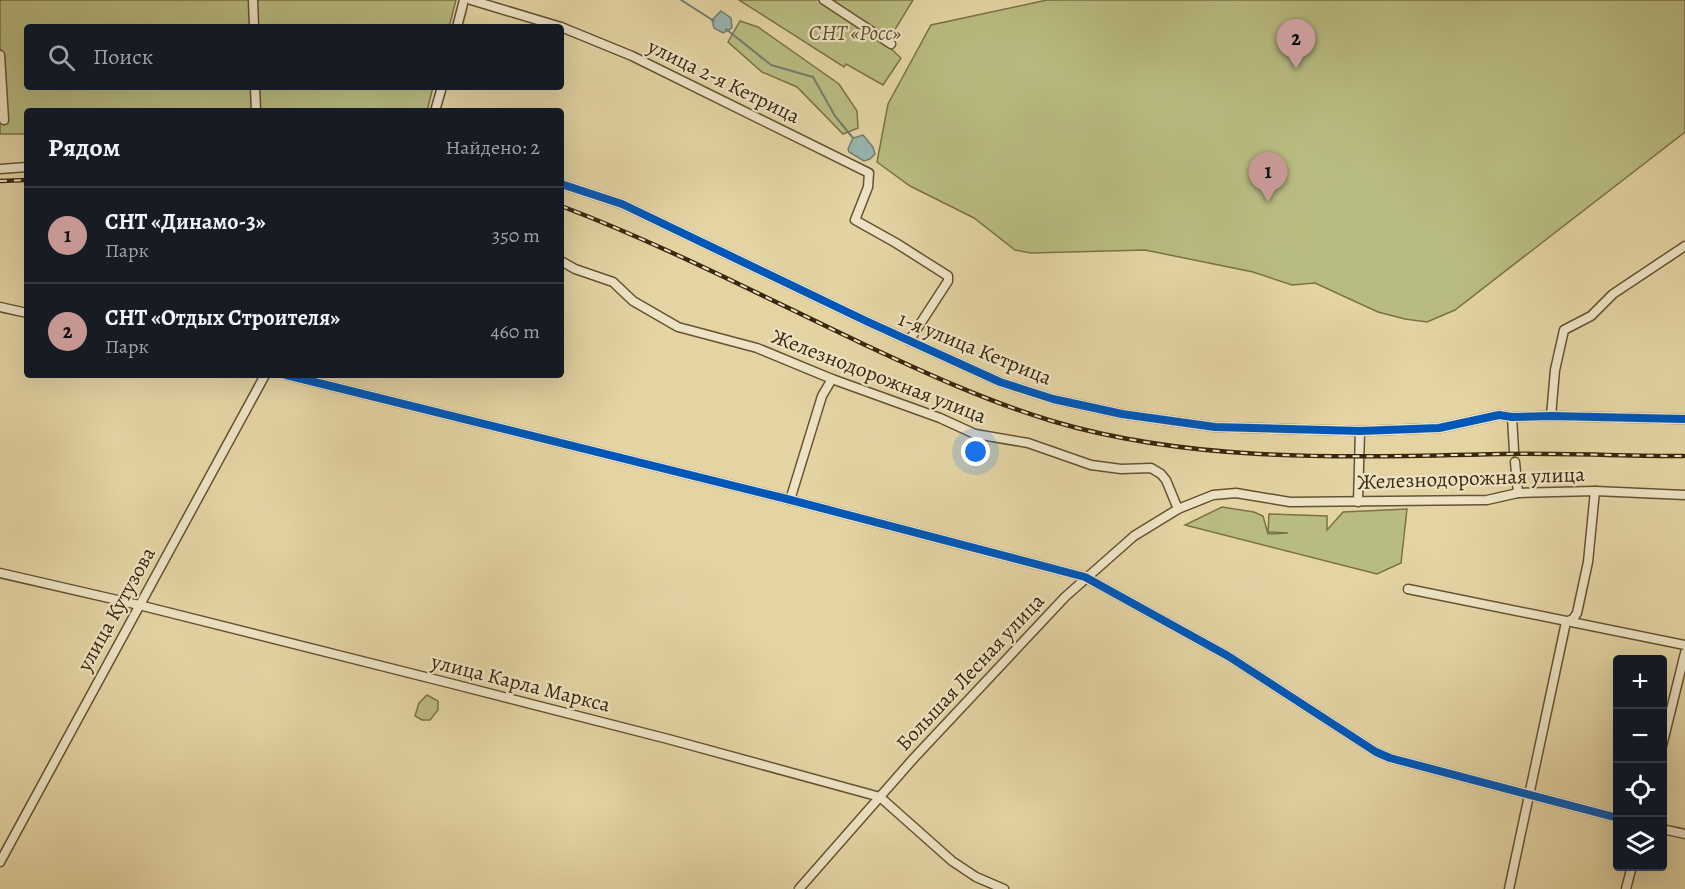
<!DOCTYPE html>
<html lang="ru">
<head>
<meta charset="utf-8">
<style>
  :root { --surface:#171b24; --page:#20242c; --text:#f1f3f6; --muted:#9ea1a6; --line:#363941; --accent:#c59692 }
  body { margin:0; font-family:Alegreya,serif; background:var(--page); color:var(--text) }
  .controls { position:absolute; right:18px; bottom:18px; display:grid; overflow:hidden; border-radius:6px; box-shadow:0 6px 24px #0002 }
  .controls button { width:54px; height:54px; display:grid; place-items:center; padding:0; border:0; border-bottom:2px solid var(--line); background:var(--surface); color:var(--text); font:30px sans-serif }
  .you { position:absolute; left:976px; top:452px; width:21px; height:21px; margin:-15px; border:4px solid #fff; border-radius:50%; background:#1a73e8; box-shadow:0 0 0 9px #1a73e833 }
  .badge { display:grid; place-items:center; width:39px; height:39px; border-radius:50%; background:var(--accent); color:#111; font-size:20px; font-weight:700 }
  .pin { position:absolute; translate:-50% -50px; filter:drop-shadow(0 2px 3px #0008) }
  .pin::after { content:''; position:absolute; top:32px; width:21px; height:18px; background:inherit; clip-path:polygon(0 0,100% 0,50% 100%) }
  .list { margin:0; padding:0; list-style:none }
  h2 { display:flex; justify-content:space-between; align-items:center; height:78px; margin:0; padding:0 24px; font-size:26px }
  h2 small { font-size:20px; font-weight:400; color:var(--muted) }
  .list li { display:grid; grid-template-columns:39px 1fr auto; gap:18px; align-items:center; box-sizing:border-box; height:96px; padding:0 24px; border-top:2px solid var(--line) }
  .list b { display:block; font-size:22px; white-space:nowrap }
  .list p { margin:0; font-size:20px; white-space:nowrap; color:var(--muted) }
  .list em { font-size:20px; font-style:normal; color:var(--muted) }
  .icon { flex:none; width:33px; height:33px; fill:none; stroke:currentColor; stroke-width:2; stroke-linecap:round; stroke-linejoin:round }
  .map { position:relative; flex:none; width:1685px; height:889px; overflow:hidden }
  .search { position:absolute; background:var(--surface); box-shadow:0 6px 24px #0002; left:24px; top:24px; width:540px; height:66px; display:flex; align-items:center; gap:15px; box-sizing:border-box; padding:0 21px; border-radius:6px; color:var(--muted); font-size:22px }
  .panel { position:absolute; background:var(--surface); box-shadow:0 6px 24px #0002; left:24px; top:108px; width:540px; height:270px; border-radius:6px }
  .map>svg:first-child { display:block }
  .green { fill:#b9bc82; stroke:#7a7246; stroke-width:1.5 }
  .water { fill:#99b6b0; stroke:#737d6e; stroke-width:1.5 }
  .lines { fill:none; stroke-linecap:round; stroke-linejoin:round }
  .stream { stroke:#737d6e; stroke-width:2 }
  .minor-casing { stroke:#655230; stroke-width:11 }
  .minor { stroke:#ede3c4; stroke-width:8 }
  .rail-casing { stroke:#3b270a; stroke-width:4.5 }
  .rail { stroke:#ede3c4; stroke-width:2; stroke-dasharray:7; stroke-linecap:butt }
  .cycleway-casing { stroke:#ede3c4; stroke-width:11 }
  .cycleway { stroke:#0057b8; stroke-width:8 }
  .labels { text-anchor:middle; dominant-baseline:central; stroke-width:4.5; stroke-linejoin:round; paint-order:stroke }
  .park-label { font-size:21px; font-style:italic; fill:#5a4c28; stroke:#ede3c4 }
  .street-label { font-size:21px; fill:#3b270a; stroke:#ede3c4 }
</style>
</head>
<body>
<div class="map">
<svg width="1685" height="889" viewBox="0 0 1685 889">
  <rect width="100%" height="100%" fill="#e4d4a4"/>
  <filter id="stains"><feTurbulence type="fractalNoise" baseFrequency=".00333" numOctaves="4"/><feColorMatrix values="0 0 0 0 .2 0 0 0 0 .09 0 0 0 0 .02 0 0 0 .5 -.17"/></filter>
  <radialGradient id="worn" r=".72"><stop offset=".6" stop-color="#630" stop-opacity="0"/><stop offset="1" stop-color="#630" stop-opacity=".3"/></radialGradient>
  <g class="green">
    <polygon points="0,0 456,0 449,27 27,27 27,87 433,87 427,111 27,111 27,134 0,134"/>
    <polygon points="739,0 913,0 886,44 901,58 883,85 846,64 844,67"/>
    <polygon points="1047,0 1685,0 1685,132 1455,310 1427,322 1405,319 1378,312 1315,283 1292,285 1253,272 1145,250 1031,253 1015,250 974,218 910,186 877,162 888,104 931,25"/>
    <polygon points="740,21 758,27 839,84 857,111 858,128 843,134 797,87 762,72 728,42"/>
    <polygon points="1222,507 1254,512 1263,516 1268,534 1288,533 1268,532 1269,514 1327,516 1327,530 1343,512 1407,509 1401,563 1377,574 1185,525"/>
    <polygon points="427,695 438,701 438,710 430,720 422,720 415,716 419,703"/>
  </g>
  <g class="water">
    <polygon points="721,11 731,18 732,28 723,33 714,28 712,20"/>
    <polygon points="863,135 873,147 875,154 870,159 864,161 849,152 848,149 853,138"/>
  </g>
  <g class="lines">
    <g class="stream">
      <polyline points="681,0 714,21"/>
      <polyline points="726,29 771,65 813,77 835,116 853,138"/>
    </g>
    <defs>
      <g id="minor">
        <polyline points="253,0 254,27"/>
        <polyline points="471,0 561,27"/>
        <polyline points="824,0 891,44"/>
        <polyline points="457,27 464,0"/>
        <polyline points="561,27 632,56 869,173 868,187 855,220 896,243 948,276 948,281 909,341"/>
        <polyline points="0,55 4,120"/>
        <polyline points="255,87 256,111"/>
        <polyline points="435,111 442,87"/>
        <polyline points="0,169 27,167"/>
        <polyline points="561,184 622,204 866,321 1000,382 1053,399 1122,414 1215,427 1360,431 1439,428 1499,415 1512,417 1551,416 1685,419"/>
        <polyline points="561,261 575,269 613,282 633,301 678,327 757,348 832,379 940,418 975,434 1028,443 1091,465 1121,469 1151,468 1161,474 1166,480 1178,509"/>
        <polyline points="0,307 27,313"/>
        <polyline points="286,375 783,498 1085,577 1228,656 1376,752 1390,758 1618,818"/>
        <polyline points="1551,416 1555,370 1564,330 1591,316 1613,294 1685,246"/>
        <polyline points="1512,417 1514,451"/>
        <polyline points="1515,462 1518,493"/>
        <polyline points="790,500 822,396 832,379"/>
        <polyline points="1358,502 1360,431"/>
        <polyline points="0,573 139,605 453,684 668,739 880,797 952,861 976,877 1004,889"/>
        <polyline points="1408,589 1685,645"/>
        <polyline points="1662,746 1685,653"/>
        <polyline points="1662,829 1685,834"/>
        <polyline points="0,862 265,375"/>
        <polyline points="799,889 914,758 1065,597 1134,536 1178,509 1213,495 1236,493 1290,502 1487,500 1518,493 1595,491 1685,495"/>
        <polyline points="1509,889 1566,622 1573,619 1577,613 1588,562 1595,491"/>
        <polyline points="1626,889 1632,866"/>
      </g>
    </defs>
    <use href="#minor" class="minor-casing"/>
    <use href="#minor" class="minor"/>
    <defs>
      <g id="rail">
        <polyline points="0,181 27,180"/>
        <path d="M561,206C664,245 762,296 861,343C923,372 986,401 1052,421C1197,464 1353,457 1502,454C1563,453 1624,456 1685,456"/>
      </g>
    </defs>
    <use href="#rail" class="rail-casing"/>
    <use href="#rail" class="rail"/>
    <defs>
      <g id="cycleway">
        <polyline points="561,184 622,204 866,321 1000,382 1053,399 1122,414 1215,427 1360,431 1439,428 1499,415 1512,417 1551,416 1685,419"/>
        <polyline points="286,375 783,498 1085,577 1228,656 1376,752 1390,758 1618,818"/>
      </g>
    </defs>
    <use href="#cycleway" class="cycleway-casing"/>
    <use href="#cycleway" class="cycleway"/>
  </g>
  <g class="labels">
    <g class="park-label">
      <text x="855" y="33">СНТ «Росс»</text>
    </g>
    <g class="street-label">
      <text transform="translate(724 81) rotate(26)">улица 2-я Кетрица</text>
      <text transform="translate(975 348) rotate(22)">1-я улица Кетрица</text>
      <text transform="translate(879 376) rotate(21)">Железнодорожная улица</text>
      <text transform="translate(1471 478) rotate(-2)">Железнодорожная улица</text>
      <text transform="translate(116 609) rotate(-61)">улица Кутузова</text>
      <text transform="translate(970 672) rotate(-47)">Большая Лесная улица</text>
      <text transform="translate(521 683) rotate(14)">улица Карла Маркса</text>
    </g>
  </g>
  <rect width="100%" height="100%" filter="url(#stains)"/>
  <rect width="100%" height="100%" fill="url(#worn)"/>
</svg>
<div class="controls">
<button>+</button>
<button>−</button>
<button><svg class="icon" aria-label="locate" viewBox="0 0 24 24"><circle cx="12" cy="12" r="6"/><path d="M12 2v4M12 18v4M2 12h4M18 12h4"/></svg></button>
<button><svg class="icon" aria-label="layers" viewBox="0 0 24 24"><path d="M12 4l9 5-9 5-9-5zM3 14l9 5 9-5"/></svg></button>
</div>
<div class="you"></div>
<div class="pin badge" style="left:1268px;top:202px">1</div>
<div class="pin badge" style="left:1296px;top:69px">2</div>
<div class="search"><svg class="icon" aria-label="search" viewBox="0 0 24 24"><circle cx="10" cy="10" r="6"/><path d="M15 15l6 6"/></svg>Поиск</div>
<section class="panel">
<h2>Рядом<small>Найдено: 2</small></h2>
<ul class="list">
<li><span class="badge">1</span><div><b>СНТ «Динамо-3»</b><p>Парк</p></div><em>350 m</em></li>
<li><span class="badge">2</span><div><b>СНТ «Отдых Строителя»</b><p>Парк</p></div><em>460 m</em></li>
</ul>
</section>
</div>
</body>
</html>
